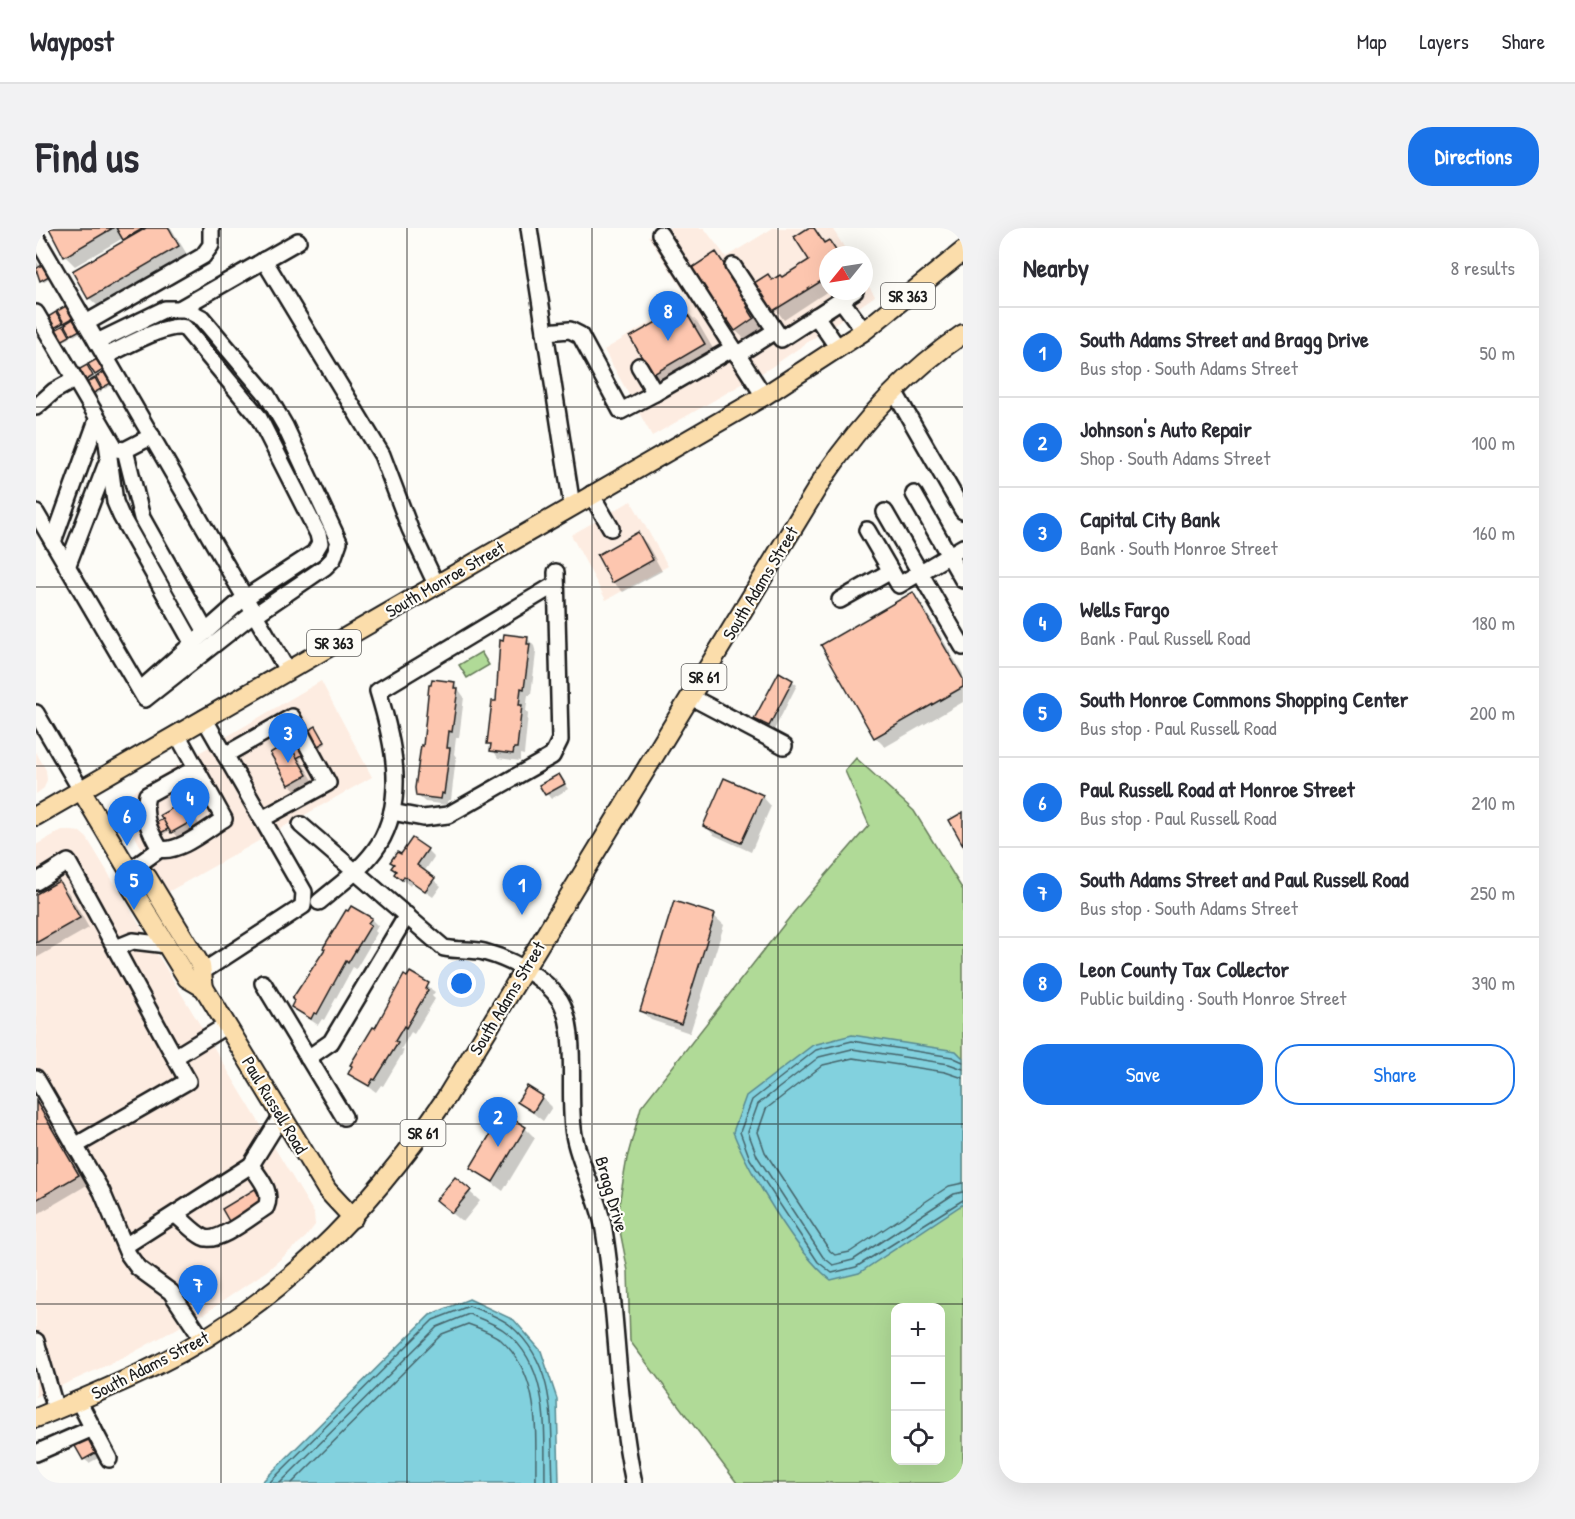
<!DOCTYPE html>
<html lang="en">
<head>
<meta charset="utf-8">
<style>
  :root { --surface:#fff; --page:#f2f2f3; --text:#2b2b33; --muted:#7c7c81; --line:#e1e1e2; --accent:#1a73e8 }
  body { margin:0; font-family:"Patrick Hand",sans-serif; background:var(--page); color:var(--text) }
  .controls { position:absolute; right:18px; bottom:18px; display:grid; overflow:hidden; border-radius:12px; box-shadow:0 6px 24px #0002 }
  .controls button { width:54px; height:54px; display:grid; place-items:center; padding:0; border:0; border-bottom:2px solid var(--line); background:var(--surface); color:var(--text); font:30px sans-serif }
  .compass { position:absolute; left:783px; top:18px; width:54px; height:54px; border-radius:50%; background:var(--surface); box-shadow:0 6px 24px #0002; rotate:240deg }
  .you { position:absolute; left:426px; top:756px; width:21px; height:21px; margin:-15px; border:4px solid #fff; border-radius:50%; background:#1a73e8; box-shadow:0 0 0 9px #1a73e833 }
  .badge { display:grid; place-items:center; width:39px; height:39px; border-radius:50%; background:var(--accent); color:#fff; font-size:20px; font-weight:700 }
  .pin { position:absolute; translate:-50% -50px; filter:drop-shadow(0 2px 3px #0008) }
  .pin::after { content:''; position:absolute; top:32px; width:21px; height:18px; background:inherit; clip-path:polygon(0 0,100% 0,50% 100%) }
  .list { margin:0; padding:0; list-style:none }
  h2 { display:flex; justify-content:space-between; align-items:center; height:78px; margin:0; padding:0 24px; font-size:26px }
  h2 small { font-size:20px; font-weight:400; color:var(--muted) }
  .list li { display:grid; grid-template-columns:39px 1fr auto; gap:18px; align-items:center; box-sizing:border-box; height:90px; padding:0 24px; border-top:2px solid var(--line) }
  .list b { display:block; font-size:22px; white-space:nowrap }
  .list p { margin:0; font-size:20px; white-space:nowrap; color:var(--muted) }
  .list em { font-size:20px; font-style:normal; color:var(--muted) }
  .actions { display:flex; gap:12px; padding:18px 24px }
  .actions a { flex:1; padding:14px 0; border:2px solid var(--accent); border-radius:24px; text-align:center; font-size:21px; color:var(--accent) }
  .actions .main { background:var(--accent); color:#fff }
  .icon { flex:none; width:33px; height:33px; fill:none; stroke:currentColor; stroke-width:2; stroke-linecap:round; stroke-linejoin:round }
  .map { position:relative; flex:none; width:927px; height:1255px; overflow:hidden; border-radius:24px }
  header { display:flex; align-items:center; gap:36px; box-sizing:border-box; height:84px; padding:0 30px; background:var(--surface); border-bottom:2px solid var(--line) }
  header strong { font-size:28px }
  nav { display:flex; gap:33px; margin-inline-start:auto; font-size:21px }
  .intro { display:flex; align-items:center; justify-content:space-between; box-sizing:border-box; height:144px; padding:0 36px }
  h1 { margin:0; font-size:42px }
  .button { padding:15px 27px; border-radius:24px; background:var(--accent); color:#fff; font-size:21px; font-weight:700 }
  main { display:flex; gap:36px; padding:0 36px }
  aside { flex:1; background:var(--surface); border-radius:24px; box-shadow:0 6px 24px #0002 }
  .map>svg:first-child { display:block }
  .built { fill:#fdece1 }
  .green { fill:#b0da97; stroke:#667b5a; stroke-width:1.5; fill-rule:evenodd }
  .water { fill:#82d1de; stroke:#598990; stroke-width:1.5 }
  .shadow { fill:#0003 }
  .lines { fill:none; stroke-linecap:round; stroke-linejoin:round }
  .shore { stroke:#45646a; stroke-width:1.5 }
  .building { fill:#fdc6af; stroke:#1c1c1c; stroke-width:1.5 }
  .minor-casing { stroke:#1c1c1c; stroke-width:20 }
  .major-casing { stroke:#1c1c1c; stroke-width:22 }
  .minor { stroke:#fdfcf7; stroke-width:15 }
  .major { stroke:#fbddab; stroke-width:18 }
  .grid { fill:none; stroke:#1c1c1c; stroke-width:1.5; stroke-opacity:0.55 }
  .labels { text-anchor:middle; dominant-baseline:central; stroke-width:4.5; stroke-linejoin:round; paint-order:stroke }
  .shield { fill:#fdfcf7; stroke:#605f5e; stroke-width:1.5 }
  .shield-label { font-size:16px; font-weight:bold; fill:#1c1c1c }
  .street-label { font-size:18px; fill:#1c1c1c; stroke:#fdfcf7 }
</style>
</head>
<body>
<header>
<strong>Waypost</strong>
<nav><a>Map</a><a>Layers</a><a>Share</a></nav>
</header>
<div class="intro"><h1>Find us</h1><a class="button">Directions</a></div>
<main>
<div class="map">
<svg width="927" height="1255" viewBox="0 0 927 1255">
  <rect width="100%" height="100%" fill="#fdfcf7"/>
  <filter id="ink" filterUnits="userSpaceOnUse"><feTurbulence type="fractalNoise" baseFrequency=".0167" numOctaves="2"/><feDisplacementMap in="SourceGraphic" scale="12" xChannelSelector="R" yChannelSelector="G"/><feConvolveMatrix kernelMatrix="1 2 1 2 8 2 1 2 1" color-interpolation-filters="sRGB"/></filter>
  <g filter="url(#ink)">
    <g class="built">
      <polygon points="624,0 668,0 690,29 737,0 796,0 813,27 792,27 792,63 828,63 828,51 839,68 734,140 616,208 568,122 653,71 612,8"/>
      <polygon points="595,273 632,338 570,372 535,307"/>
      <polygon points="285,453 336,549 132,664 86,587 84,579 88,569"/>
      <polygon points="0,524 10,542 11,552 8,560 0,566"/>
      <polygon points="26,602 44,604 51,610 278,985 279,997 270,1009 232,1042 171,1084 89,1129 0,1169 0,617"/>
    </g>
    <g class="green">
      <polygon points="445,424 453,437 431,450 423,437"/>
      <path d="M820,530L878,583L927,662V1255H701L594,1113L592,1043L581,988L591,930L605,879L757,685L833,597L809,543ZM860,1080H904V1232H860Z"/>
    </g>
    <g class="water">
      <path d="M816,807L920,823L927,830V976L823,1045L795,1052C761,1026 713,944 697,904L710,868L777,817Z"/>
      <polygon points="433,1071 478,1092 505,1123 521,1171 523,1255 225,1255 394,1087"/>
    </g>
    <g class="shadow">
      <polygon points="15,0 135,0 152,28 63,79 53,70 90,13 87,10 39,38 29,28"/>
      <polygon points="774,0 805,27 792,27 792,63 748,92 720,55 732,48 737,53 746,51 775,32"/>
      <polygon points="680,26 690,35 723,87 719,89 727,101 710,112 689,93"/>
      <polygon points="0,33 13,50 7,54 0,45"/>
      <polygon points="647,80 662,95 683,131 632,161 617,146"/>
      <polygon points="32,82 45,104 38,108 29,94"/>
      <polygon points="22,88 34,110 28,113 14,90"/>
      <polygon points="62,135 75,157 69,161 60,146"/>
      <polygon points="53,141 66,163 59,167 50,152"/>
      <polygon points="601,306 611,316 626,343 587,364 578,355 563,328"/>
      <polygon points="877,366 886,376 927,446 927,474 849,519 839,509"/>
      <polygon points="491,410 498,418 500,425 495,467 492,467 490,483 492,486 488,527 484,526 484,533 462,530 453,515 461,475"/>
      <polygon points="756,453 761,457 738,502 724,495 720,491"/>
      <polygon points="418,455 428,469 423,510 420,510 418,526 420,529 415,572 412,572 412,577 389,574 381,567"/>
      <polygon points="282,502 290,516 264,531 280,557 264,566 254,557 236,525"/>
      <polygon points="523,548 532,561 515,571 505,558"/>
      <polygon points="726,568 735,578 715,624 678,607 668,597"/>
      <polygon points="147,575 157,585 166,602 145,614 135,602 124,608 122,606 129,591"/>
      <polygon points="391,622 398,629 388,644 405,658 397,669 376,654 374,658 360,646 365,628"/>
      <polygon points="22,655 32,664 53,700 0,730 0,667"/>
      <polygon points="678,688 688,697 654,805 615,792 605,783"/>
      <polygon points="335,691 342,698 339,703 341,705 320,741 317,739 288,792 286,791 282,797 264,785 257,778"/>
      <polygon points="374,746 399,764 396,768 399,771 378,806 375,804 365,821 368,823 347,858 345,857 340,864 314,845"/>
      <polygon points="0,868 51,957 0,987"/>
      <polygon points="506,869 516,879 507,893 483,874"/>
      <polygon points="489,900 499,910 467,963 436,940"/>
      <polygon points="419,951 444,973 427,994 411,981"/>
      <polygon points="55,1211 66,1228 53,1235 48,1231"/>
    </g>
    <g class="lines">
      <g class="shore">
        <polyline points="927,834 916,829 816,813 780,822 716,872 704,904 714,931 782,1034 796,1045 820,1039 927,972"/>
        <polyline points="927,841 913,836 816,821 783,829 722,876 712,904 721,928 787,1029 797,1037 817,1032 918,966 927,964"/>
        <polyline points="927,850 909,844 817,830 787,837 730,881 722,904 729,924 794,1023 799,1027 814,1024 913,958 927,955"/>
        <path d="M233,1255L397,1092L433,1078C446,1083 465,1089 475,1098C523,1140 514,1199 517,1255"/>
        <path d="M244,1255L401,1099L433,1086C444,1091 461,1096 470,1104C515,1141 508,1203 509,1255"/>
        <path d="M256,1255L406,1106L432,1096C443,1100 457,1105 465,1112C506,1149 499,1205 500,1255"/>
      </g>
    </g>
    <g class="building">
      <polygon points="13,0 77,0 28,29"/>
      <polygon points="80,0 108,0 87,12"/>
      <polygon points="110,0 133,0 143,18 52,71 36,43"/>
      <polygon points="772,0 778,0 788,15 793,12 803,27 792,27 792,49 737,83 718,55 732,46 736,52 744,47 746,49 773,32 758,9"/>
      <polygon points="680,24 714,76 711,79 718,90 699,103 691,91 688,94 654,41"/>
      <polygon points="6,37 13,48 4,53 0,41"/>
      <polygon points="30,78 37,90 28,95 21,83"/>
      <polygon points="647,79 669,116 616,147 594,109"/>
      <polygon points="20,84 27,95 18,100 12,89"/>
      <polygon points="37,91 44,102 35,107 29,96"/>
      <polygon points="28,97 34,108 25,113 19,102"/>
      <polygon points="61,131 67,142 59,147 52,136"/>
      <polygon points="51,137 57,148 49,153 42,142"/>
      <polygon points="68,144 75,155 66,160 60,149"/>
      <polygon points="59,150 65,161 56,166 50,155"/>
      <polygon points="602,304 617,332 576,355 561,327"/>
      <polygon points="877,364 927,451 927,459 838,510 785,417"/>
      <polygon points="468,406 492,409 491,416 494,416 488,461 485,460 483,477 486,477 481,520 478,520 477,526 454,523 455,516 451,516 456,473 460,473 464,412 467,413"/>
      <polygon points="743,444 757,452 733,498 718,491"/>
      <polygon points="396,451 419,454 418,460 422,460 416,504 413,503 411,520 414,520 408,566 406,565 405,571 380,568 379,560 385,517 387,518 393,457 395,457"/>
      <polygon points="280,498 289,514 261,530 252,514"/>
      <polygon points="252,514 271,547 253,557 234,525"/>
      <polygon points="523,546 529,556 509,567 503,557"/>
      <polygon points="688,550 727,567 705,615 667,598"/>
      <polygon points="147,574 158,592 135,605 124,587"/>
      <polygon points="927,584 927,617 913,592"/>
      <polygon points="127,591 132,601 121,607 115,597"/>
      <polygon points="376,610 392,621 381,637 399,650 389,663 368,648 366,652 358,646 360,643 355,640 358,636 354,634 361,624 365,626"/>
      <polygon points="23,653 44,690 0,715 0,666"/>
      <polygon points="638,673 679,686 645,796 604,783"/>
      <polygon points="315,678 336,690 332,695 335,697 312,735 310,733 281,786 278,785 275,791 255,779 258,773 256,771 289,721 287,720 310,682 312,683"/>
      <polygon points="374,744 393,755 390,761 392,762 370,800 368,798 359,813 362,815 339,852 337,851 333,858 312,846 316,838 314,837 337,799 339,800 368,747 371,749"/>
      <polygon points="491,858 507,868 497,884 481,874"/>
      <polygon points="0,873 43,947 0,972"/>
      <polygon points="467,885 490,899 457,954 434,940"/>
      <polygon points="419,949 435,962 416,985 400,972"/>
      <polygon points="219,961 227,975 194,995 186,981"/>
      <polygon points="55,1209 63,1223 47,1232 39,1218"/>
    </g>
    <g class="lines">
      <defs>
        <g id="minor">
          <polyline points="493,0 536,278"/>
          <polyline points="624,6 728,168"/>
          <polyline points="0,9 251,442"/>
          <polyline points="228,32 346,227 374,301 400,356"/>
          <polyline points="697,38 745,111 819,63"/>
          <polyline points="805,72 828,103"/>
          <polyline points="145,80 262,13"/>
          <polyline points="0,85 80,221 89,222 116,208"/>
          <polyline points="780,88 802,120"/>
          <polyline points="50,95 167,28 175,17 175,0"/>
          <polyline points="509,104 534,102 544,107 585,183 619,165"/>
          <polyline points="61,114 129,81 149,81 166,90 231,167 249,198 303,314 297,331 289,339 219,387"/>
          <polyline points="701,127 739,103"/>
          <path d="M69,128C88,120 130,94 149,100L222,188L282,306L284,315L278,325L209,370"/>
          <polyline points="603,138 619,165 697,120"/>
          <polyline points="858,163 927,283"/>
          <polyline points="0,179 18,163 38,152"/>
          <polyline points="70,207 79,274 85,288 157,416"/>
          <polyline points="89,222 106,290 170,404"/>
          <polyline points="555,266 575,300"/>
          <polyline points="878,266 927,352"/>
          <polyline points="849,284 927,419"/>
          <polyline points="0,285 109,471 218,385"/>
          <polyline points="831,302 863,357 927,319"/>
          <polyline points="17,314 61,192"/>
          <polyline points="31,339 72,232"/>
          <polyline points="804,372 855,343"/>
          <polyline points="104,462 209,369"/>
          <polyline points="655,469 748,518"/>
          <polyline points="0,485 45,562"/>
          <polyline points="189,527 256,489 292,555 226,591"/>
          <polyline points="356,584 387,590 412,587 516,528 524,512 520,344"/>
          <path d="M265,597L408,720C422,723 437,721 448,724C474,731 509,749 524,772C543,804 531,869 538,907C544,940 563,969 568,1002C582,1086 580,1171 598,1255"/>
          <path d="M124,621C113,602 106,588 111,567L160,540"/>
          <path d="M93,643L124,621C144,625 171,601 188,591L141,506"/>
          <path d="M0,654L32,634C73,707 111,780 152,853L39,918"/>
          <path d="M283,674C304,656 328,640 343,616C371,570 357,512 342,463L520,356"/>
          <polyline points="80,720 97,713 131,717"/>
          <polyline points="166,744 267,678 268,664 168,490"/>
          <polyline points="227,755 308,889"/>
          <polyline points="139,829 191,797"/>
          <polyline points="272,830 295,814 371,687"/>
          <polyline points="0,850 66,964 92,1026 102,1040 135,1064 167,1112"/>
          <path d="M140,987C149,994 157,1004 167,1009C181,1017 217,987 230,979C237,963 223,950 215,937"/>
          <polyline points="89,1018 215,937 246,887"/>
          <polyline points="0,1113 20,1182"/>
          <polyline points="42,1172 73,1231"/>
          <polyline points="0,1225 57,1200"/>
        </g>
        <g id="major">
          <polyline points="45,562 93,643 95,659 151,750 168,760"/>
          <polyline points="0,588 728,168 828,103 927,23"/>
          <polyline points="93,643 111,649 165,738 168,760 291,962 317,990"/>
          <path d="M0,1190C39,1174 79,1158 117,1139C243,1077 332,984 410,870L788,249C826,193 871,144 927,106"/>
        </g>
      </defs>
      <use href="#minor" class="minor-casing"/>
      <use href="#major" class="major-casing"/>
      <use href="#minor" class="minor"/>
      <use href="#major" class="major"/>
    </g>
  </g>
  <path class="grid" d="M185,0V1255M371,0V1255M556,0V1255M742,0V1255M0,179H927M0,359H927M0,538H927M0,717H927M0,896H927M0,1076H927"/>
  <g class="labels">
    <g class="shield">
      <rect x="845" y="55" width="54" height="26" rx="4.5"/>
      <rect x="271" y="402" width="54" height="26" rx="4.5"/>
      <rect x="645.5" y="436" width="45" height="26" rx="4.5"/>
      <rect x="364.5" y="892" width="45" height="26" rx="4.5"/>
    </g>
    <g class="shield-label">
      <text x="872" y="68">SR 363</text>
      <text x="298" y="415">SR 363</text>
      <text x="668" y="449">SR 61</text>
      <text x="387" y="905">SR 61</text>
    </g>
    <g class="street-label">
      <text transform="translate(409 351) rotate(-30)">South Monroe Street</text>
      <text transform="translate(724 355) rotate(-59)">South Adams Street</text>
      <text transform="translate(471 770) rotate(-59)">South Adams Street</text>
      <text transform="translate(239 877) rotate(59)">Paul Russell Road</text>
      <text transform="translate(576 966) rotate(74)">Bragg Drive</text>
      <text transform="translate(114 1137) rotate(-27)">South Adams Street</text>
    </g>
  </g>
</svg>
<div class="controls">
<button>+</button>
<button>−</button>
<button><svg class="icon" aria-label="locate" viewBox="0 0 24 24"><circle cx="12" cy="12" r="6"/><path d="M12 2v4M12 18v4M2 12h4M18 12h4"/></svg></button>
</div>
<svg class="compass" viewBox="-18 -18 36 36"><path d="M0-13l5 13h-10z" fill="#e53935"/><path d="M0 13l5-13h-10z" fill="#7c7c81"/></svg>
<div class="you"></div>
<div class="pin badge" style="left:486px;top:687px">1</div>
<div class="pin badge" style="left:462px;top:919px">2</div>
<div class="pin badge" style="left:252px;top:535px">3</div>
<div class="pin badge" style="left:154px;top:600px">4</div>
<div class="pin badge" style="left:98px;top:682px">5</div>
<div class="pin badge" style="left:91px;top:618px">6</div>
<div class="pin badge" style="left:162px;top:1087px">7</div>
<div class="pin badge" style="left:632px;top:113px">8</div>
</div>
<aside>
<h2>Nearby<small>8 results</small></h2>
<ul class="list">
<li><span class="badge">1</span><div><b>South Adams Street and Bragg Drive</b><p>Bus stop · South Adams Street</p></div><em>50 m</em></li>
<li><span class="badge">2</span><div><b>Johnson's Auto Repair</b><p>Shop · South Adams Street</p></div><em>100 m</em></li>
<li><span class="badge">3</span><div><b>Capital City Bank</b><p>Bank · South Monroe Street</p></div><em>160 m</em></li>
<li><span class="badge">4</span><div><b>Wells Fargo</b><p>Bank · Paul Russell Road</p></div><em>180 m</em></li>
<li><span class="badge">5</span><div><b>South Monroe Commons Shopping Center</b><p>Bus stop · Paul Russell Road</p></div><em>200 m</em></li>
<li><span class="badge">6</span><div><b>Paul Russell Road at Monroe Street</b><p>Bus stop · Paul Russell Road</p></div><em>210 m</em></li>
<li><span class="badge">7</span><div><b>South Adams Street and Paul Russell Road</b><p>Bus stop · South Adams Street</p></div><em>250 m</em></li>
<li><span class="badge">8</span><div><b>Leon County Tax Collector</b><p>Public building · South Monroe Street</p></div><em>390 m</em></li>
</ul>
<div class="actions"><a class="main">Save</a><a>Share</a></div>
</aside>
</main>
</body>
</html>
